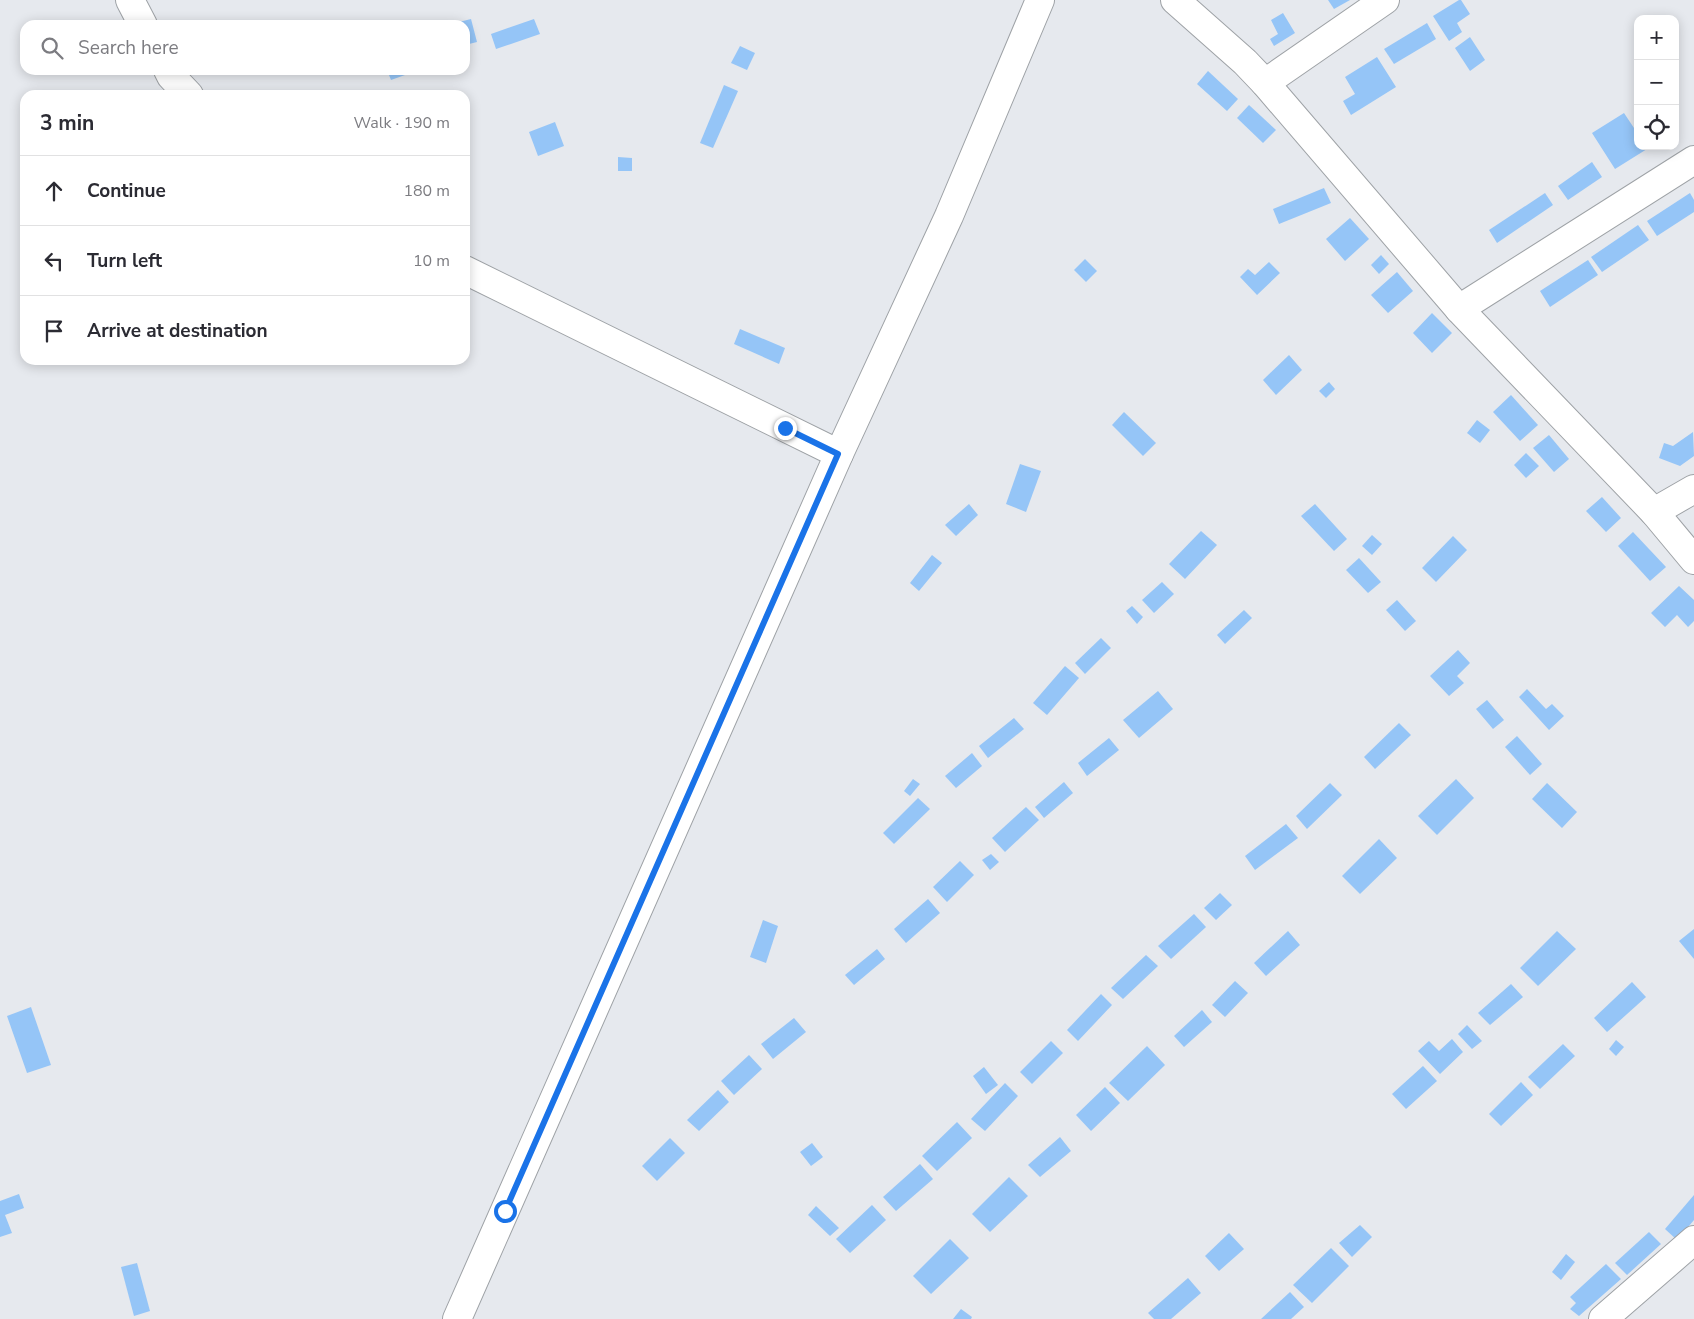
<!DOCTYPE html>
<html lang="en">
<head>
<meta charset="utf-8">
<style>
  :root { --surface:#fff; --page:#f7f7f7; --text:#2b2b33; --muted:#7c7c81; --line:#e1e1e2 }
  body { margin:0; font-family:"Nunito Sans",sans-serif; background:var(--page); color:var(--text) }
  .controls { position:absolute; right:15px; top:15px; display:grid; overflow:hidden; border-radius:10px; box-shadow:0 2px 12px #0003 }
  .controls button { width:45px; height:45px; display:grid; place-items:center; padding:0; border:0; border-bottom:1px solid var(--line); background:var(--surface); color:var(--text); font:25px sans-serif }
  .stop { position:absolute; width:15px; height:15px; margin:-11px; border:4px solid #1a73e8; border-radius:50%; background:#fff }
  .stop.end { background:#1a73e8; border-color:#fff; box-shadow:0 1px 5px #0008 }
  .list { margin:0; padding:0; list-style:none }
  h2 { display:flex; justify-content:space-between; align-items:center; height:65px; margin:0; padding:0 20px; font-size:21px }
  h2 small { font-size:16px; font-weight:400; color:var(--muted) }
  .list li { display:grid; grid-template-columns:32px 1fr auto; gap:15px; align-items:center; box-sizing:border-box; height:70px; padding:0 20px; border-top:1px solid var(--line) }
  .list b { display:block; font-size:19px; white-space:nowrap }
  .list em { font-size:16px; font-style:normal; color:var(--muted) }
  .icon { flex:none; width:28px; height:28px; fill:none; stroke:currentColor; stroke-width:2; stroke-linecap:round; stroke-linejoin:round }
  .map { position:relative; flex:none; width:1694px; height:1319px; overflow:hidden }
  .search { position:absolute; background:var(--surface); box-shadow:0 2px 12px #0003; left:20px; top:20px; width:450px; height:55px; display:flex; align-items:center; gap:12px; box-sizing:border-box; padding:0 18px; border-radius:15px; color:var(--muted); font-size:19px }
  .panel { position:absolute; background:var(--surface); box-shadow:0 2px 12px #0003; left:20px; top:90px; width:450px; height:275px; border-radius:15px }
  .map>svg:first-child { display:block }
  .building { fill:#95c5f7 }
  .lines { fill:none; stroke-linecap:round; stroke-linejoin:round }
  .minor-casing { stroke:#9ea2a6; stroke-width:30 }
  .minor { stroke:#fff; stroke-width:28 }
  .route { stroke:#1a73e8; stroke-width:6 }
</style>
</head>
<body>
<div class="map">
<svg width="1694" height="1319" viewBox="0 0 1694 1319">
  <rect width="100%" height="100%" fill="#e6e9ee"/>
  <g class="building">
    <polygon points="1328,0 1350,0 1334,9"/>
    <polygon points="1459,0 1461,0 1470,14 1457,23 1462,32 1449,41 1433,16"/>
    <polygon points="1283,13 1295,33 1274,46 1270,39 1278,34 1271,20"/>
    <polygon points="471,19 477,42 465,45 465,25 456,25 455,23"/>
    <polygon points="534,19 540,34 496,49 491,34"/>
    <polygon points="1427,23 1436,39 1394,64 1384,49"/>
    <polygon points="1470,37 1485,60 1470,71 1455,48"/>
    <polygon points="740,46 755,53 747,70 731,63"/>
    <polygon points="1377,57 1396,87 1351,115 1343,101 1355,94 1345,77"/>
    <polygon points="387,70 419,70 391,80"/>
    <polygon points="1208,71 1238,99 1227,111 1197,84"/>
    <polygon points="724,85 738,91 713,148 700,143"/>
    <polygon points="1249,105 1276,130 1263,143 1237,118"/>
    <polygon points="1624,113 1638,134 1638,146 1646,146 1647,149 1615,169 1592,133"/>
    <polygon points="555,122 564,146 538,156 529,132"/>
    <polygon points="618,157 632,158 632,171 618,171"/>
    <polygon points="1592,162 1602,177 1568,200 1558,186"/>
    <polygon points="1324,188 1331,203 1279,224 1273,209"/>
    <polygon points="1545,193 1553,205 1497,243 1489,230"/>
    <polygon points="1690,193 1694,200 1694,212 1657,236 1647,221"/>
    <polygon points="1350,218 1369,239 1345,261 1326,239"/>
    <polygon points="1638,225 1649,240 1602,272 1591,257"/>
    <polygon points="1381,255 1389,264 1379,274 1371,265"/>
    <polygon points="1085,259 1097,271 1086,282 1074,270"/>
    <polygon points="1588,260 1598,275 1550,307 1540,291"/>
    <polygon points="1269,262 1280,273 1257,295 1240,277 1248,269 1255,275"/>
    <polygon points="1397,272 1413,291 1388,313 1371,295"/>
    <polygon points="1432,313 1452,333 1432,353 1413,333"/>
    <polygon points="740,329 785,348 779,364 734,344"/>
    <polygon points="1289,355 1302,370 1276,395 1263,380"/>
    <polygon points="1329,382 1335,389 1326,398 1319,391"/>
    <polygon points="1511,395 1538,425 1520,441 1493,412"/>
    <polygon points="1124,412 1156,443 1143,456 1112,425"/>
    <polygon points="1477,420 1490,430 1480,443 1467,433"/>
    <polygon points="1693,432 1694,456 1680,466 1659,458 1664,443 1673,446"/>
    <polygon points="1549,435 1569,459 1554,472 1533,448"/>
    <polygon points="1526,453 1539,466 1526,478 1514,465"/>
    <polygon points="1020,464 1041,471 1026,512 1006,504"/>
    <polygon points="1602,497 1621,518 1606,532 1586,511"/>
    <polygon points="969,504 978,515 956,536 945,525"/>
    <polygon points="1315,504 1347,539 1334,551 1301,516"/>
    <polygon points="1201,531 1217,545 1185,579 1169,564"/>
    <polygon points="1633,532 1666,567 1650,581 1618,546"/>
    <polygon points="1372,535 1382,544 1372,555 1362,546"/>
    <polygon points="1453,536 1467,550 1436,582 1422,568"/>
    <polygon points="932,555 942,563 919,591 910,583"/>
    <polygon points="1359,558 1381,582 1368,593 1346,570"/>
    <polygon points="1162,582 1174,594 1154,613 1142,600"/>
    <polygon points="1679,586 1694,600 1694,621 1688,627 1677,615 1665,627 1651,613"/>
    <polygon points="1397,600 1416,621 1405,631 1386,610"/>
    <polygon points="1132,606 1143,617 1137,624 1126,611"/>
    <polygon points="1244,610 1252,618 1225,644 1217,635"/>
    <polygon points="1101,638 1111,648 1085,674 1075,663"/>
    <polygon points="1458,650 1470,663 1457,676 1464,683 1449,696 1430,676"/>
    <polygon points="1065,666 1079,678 1047,715 1033,703"/>
    <polygon points="1527,689 1546,709 1552,704 1564,716 1549,730 1519,697"/>
    <polygon points="1158,691 1173,709 1139,738 1123,720"/>
    <polygon points="1487,700 1504,720 1493,729 1476,709"/>
    <polygon points="1014,718 1024,729 988,758 979,746"/>
    <polygon points="1399,723 1411,735 1375,769 1364,757"/>
    <polygon points="1517,736 1542,764 1530,775 1505,747"/>
    <polygon points="1109,738 1119,750 1087,776 1078,763"/>
    <polygon points="972,753 982,766 956,788 945,776"/>
    <polygon points="913,779 920,784 910,796 904,791"/>
    <polygon points="1456,779 1474,798 1437,835 1418,816"/>
    <polygon points="1064,782 1073,793 1044,818 1035,807"/>
    <polygon points="1330,783 1342,795 1307,829 1296,816"/>
    <polygon points="1547,783 1577,812 1562,828 1532,799"/>
    <polygon points="918,798 930,809 894,844 883,833"/>
    <polygon points="1026,807 1039,820 1005,852 992,838"/>
    <polygon points="1286,824 1298,838 1255,870 1245,856"/>
    <polygon points="1379,839 1397,858 1360,894 1342,876"/>
    <polygon points="991,854 999,862 990,870 982,860"/>
    <polygon points="960,861 974,875 947,902 933,887"/>
    <polygon points="1220,893 1232,905 1216,920 1204,908"/>
    <polygon points="928,899 940,913 906,943 894,929"/>
    <polygon points="1194,914 1206,927 1171,959 1158,946"/>
    <polygon points="763,920 778,926 766,963 750,957"/>
    <polygon points="1694,929 1694,959 1679,941"/>
    <polygon points="1288,931 1300,945 1266,976 1254,963"/>
    <polygon points="1557,931 1576,949 1538,986 1520,968"/>
    <polygon points="877,949 885,959 854,985 845,975"/>
    <polygon points="1146,955 1158,966 1123,999 1111,988"/>
    <polygon points="1235,981 1248,993 1225,1017 1212,1005"/>
    <polygon points="1632,982 1646,997 1607,1032 1594,1018"/>
    <polygon points="1511,984 1523,997 1490,1025 1478,1013"/>
    <polygon points="1101,994 1112,1005 1078,1041 1067,1030"/>
    <polygon points="31,1007 51,1065 27,1073 7,1016"/>
    <polygon points="1202,1010 1212,1022 1184,1047 1174,1036"/>
    <polygon points="794,1018 806,1032 773,1059 761,1044"/>
    <polygon points="1467,1025 1482,1041 1472,1049 1458,1034"/>
    <polygon points="1452,1039 1463,1052 1440,1074 1418,1051 1429,1041 1439,1051"/>
    <polygon points="1616,1040 1624,1047 1616,1056 1609,1049"/>
    <polygon points="1051,1041 1063,1053 1032,1084 1020,1072"/>
    <polygon points="1563,1044 1575,1056 1540,1089 1528,1077"/>
    <polygon points="1147,1046 1165,1065 1128,1101 1109,1083"/>
    <polygon points="749,1055 762,1069 734,1095 721,1081"/>
    <polygon points="1423,1066 1437,1081 1406,1109 1392,1094"/>
    <polygon points="984,1067 998,1085 986,1094 973,1076"/>
    <polygon points="1521,1082 1533,1095 1501,1126 1489,1114"/>
    <polygon points="1005,1083 1018,1096 985,1131 971,1119"/>
    <polygon points="1105,1087 1120,1103 1091,1131 1076,1115"/>
    <polygon points="718,1090 729,1102 699,1131 687,1120"/>
    <polygon points="957,1122 972,1138 937,1171 922,1156"/>
    <polygon points="1060,1137 1071,1151 1040,1177 1028,1165"/>
    <polygon points="670,1138 685,1153 657,1181 642,1166"/>
    <polygon points="812,1143 823,1157 811,1166 800,1152"/>
    <polygon points="920,1164 933,1179 896,1211 883,1197"/>
    <polygon points="1009,1177 1028,1196 990,1232 972,1214"/>
    <polygon points="19,1194 24,1208 5,1215 12,1233 0,1237 0,1201"/>
    <polygon points="1694,1195 1694,1220 1677,1240 1665,1229"/>
    <polygon points="872,1205 886,1220 850,1253 836,1239"/>
    <polygon points="816,1206 839,1228 830,1236 808,1215"/>
    <polygon points="1360,1225 1372,1237 1352,1257 1339,1243"/>
    <polygon points="1649,1232 1661,1244 1627,1275 1615,1263"/>
    <polygon points="1229,1233 1244,1249 1219,1271 1205,1256"/>
    <polygon points="950,1239 969,1258 931,1294 913,1276"/>
    <polygon points="1331,1248 1349,1266 1312,1303 1293,1285"/>
    <polygon points="1566,1254 1575,1262 1561,1280 1552,1272"/>
    <polygon points="137,1263 150,1311 134,1316 121,1267"/>
    <polygon points="1606,1264 1621,1279 1579,1316 1570,1309 1576,1303 1570,1297"/>
    <polygon points="1188,1278 1201,1293 1171,1319 1154,1319 1148,1313"/>
    <polygon points="1290,1292 1304,1307 1291,1319 1261,1319"/>
    <polygon points="961,1309 972,1317 971,1319 953,1319"/>
  </g>
  <g class="lines">
    <defs>
      <g id="minor">
        <polyline points="130,0 143,25"/>
        <polyline points="1175,0 1245,62 1265,83 1459,309 1654,512 1694,560"/>
        <polyline points="168,70 171,76 189,95"/>
        <polyline points="1265,83 1385,0"/>
        <polyline points="465,270 839,454"/>
        <polyline points="1459,309 1694,160"/>
        <polyline points="1654,512 1694,489"/>
        <polyline points="457,1319 839,454 949,216 1040,0"/>
        <polyline points="1603,1319 1694,1240"/>
      </g>
    </defs>
    <use href="#minor" class="minor-casing"/>
    <use href="#minor" class="minor"/>
  </g>
  <g class="lines">
    <polyline class="route" points="505,1211 838,454 785,428"/>
  </g>
</svg>
<div class="controls">
<button>+</button>
<button>−</button>
<button><svg class="icon" aria-label="locate" viewBox="0 0 24 24"><circle cx="12" cy="12" r="6"/><path d="M12 2v4M12 18v4M2 12h4M18 12h4"/></svg></button>
</div>
<div class="stop" style="left:505px;top:1211px"></div>
<div class="stop end" style="left:785px;top:428px"></div>
<div class="search"><svg class="icon" aria-label="search" viewBox="0 0 24 24"><circle cx="10" cy="10" r="6"/><path d="M15 15l6 6"/></svg>Search here</div>
<section class="panel">
<h2>3 min<small>Walk · 190 m</small></h2>
<ul class="list">
<li><svg class="icon" aria-label="ahead" viewBox="0 0 24 24"><path d="M12 20V5M6 11l6-6 6 6"/></svg><div><b>Continue</b></div><em>180 m</em></li>
<li><svg class="icon" aria-label="left" viewBox="0 0 24 24"><path d="M17 20v-9H6M10 6l-5 5 5 5"/></svg><div><b>Turn left</b></div><em>10 m</em></li>
<li><svg class="icon" aria-label="arrive" viewBox="0 0 24 24"><path d="M6 21V4h12l-3 4 3 4H6"/></svg><div><b>Arrive at destination</b></div></li>
</ul>
</section>
</div>
</body>
</html>
